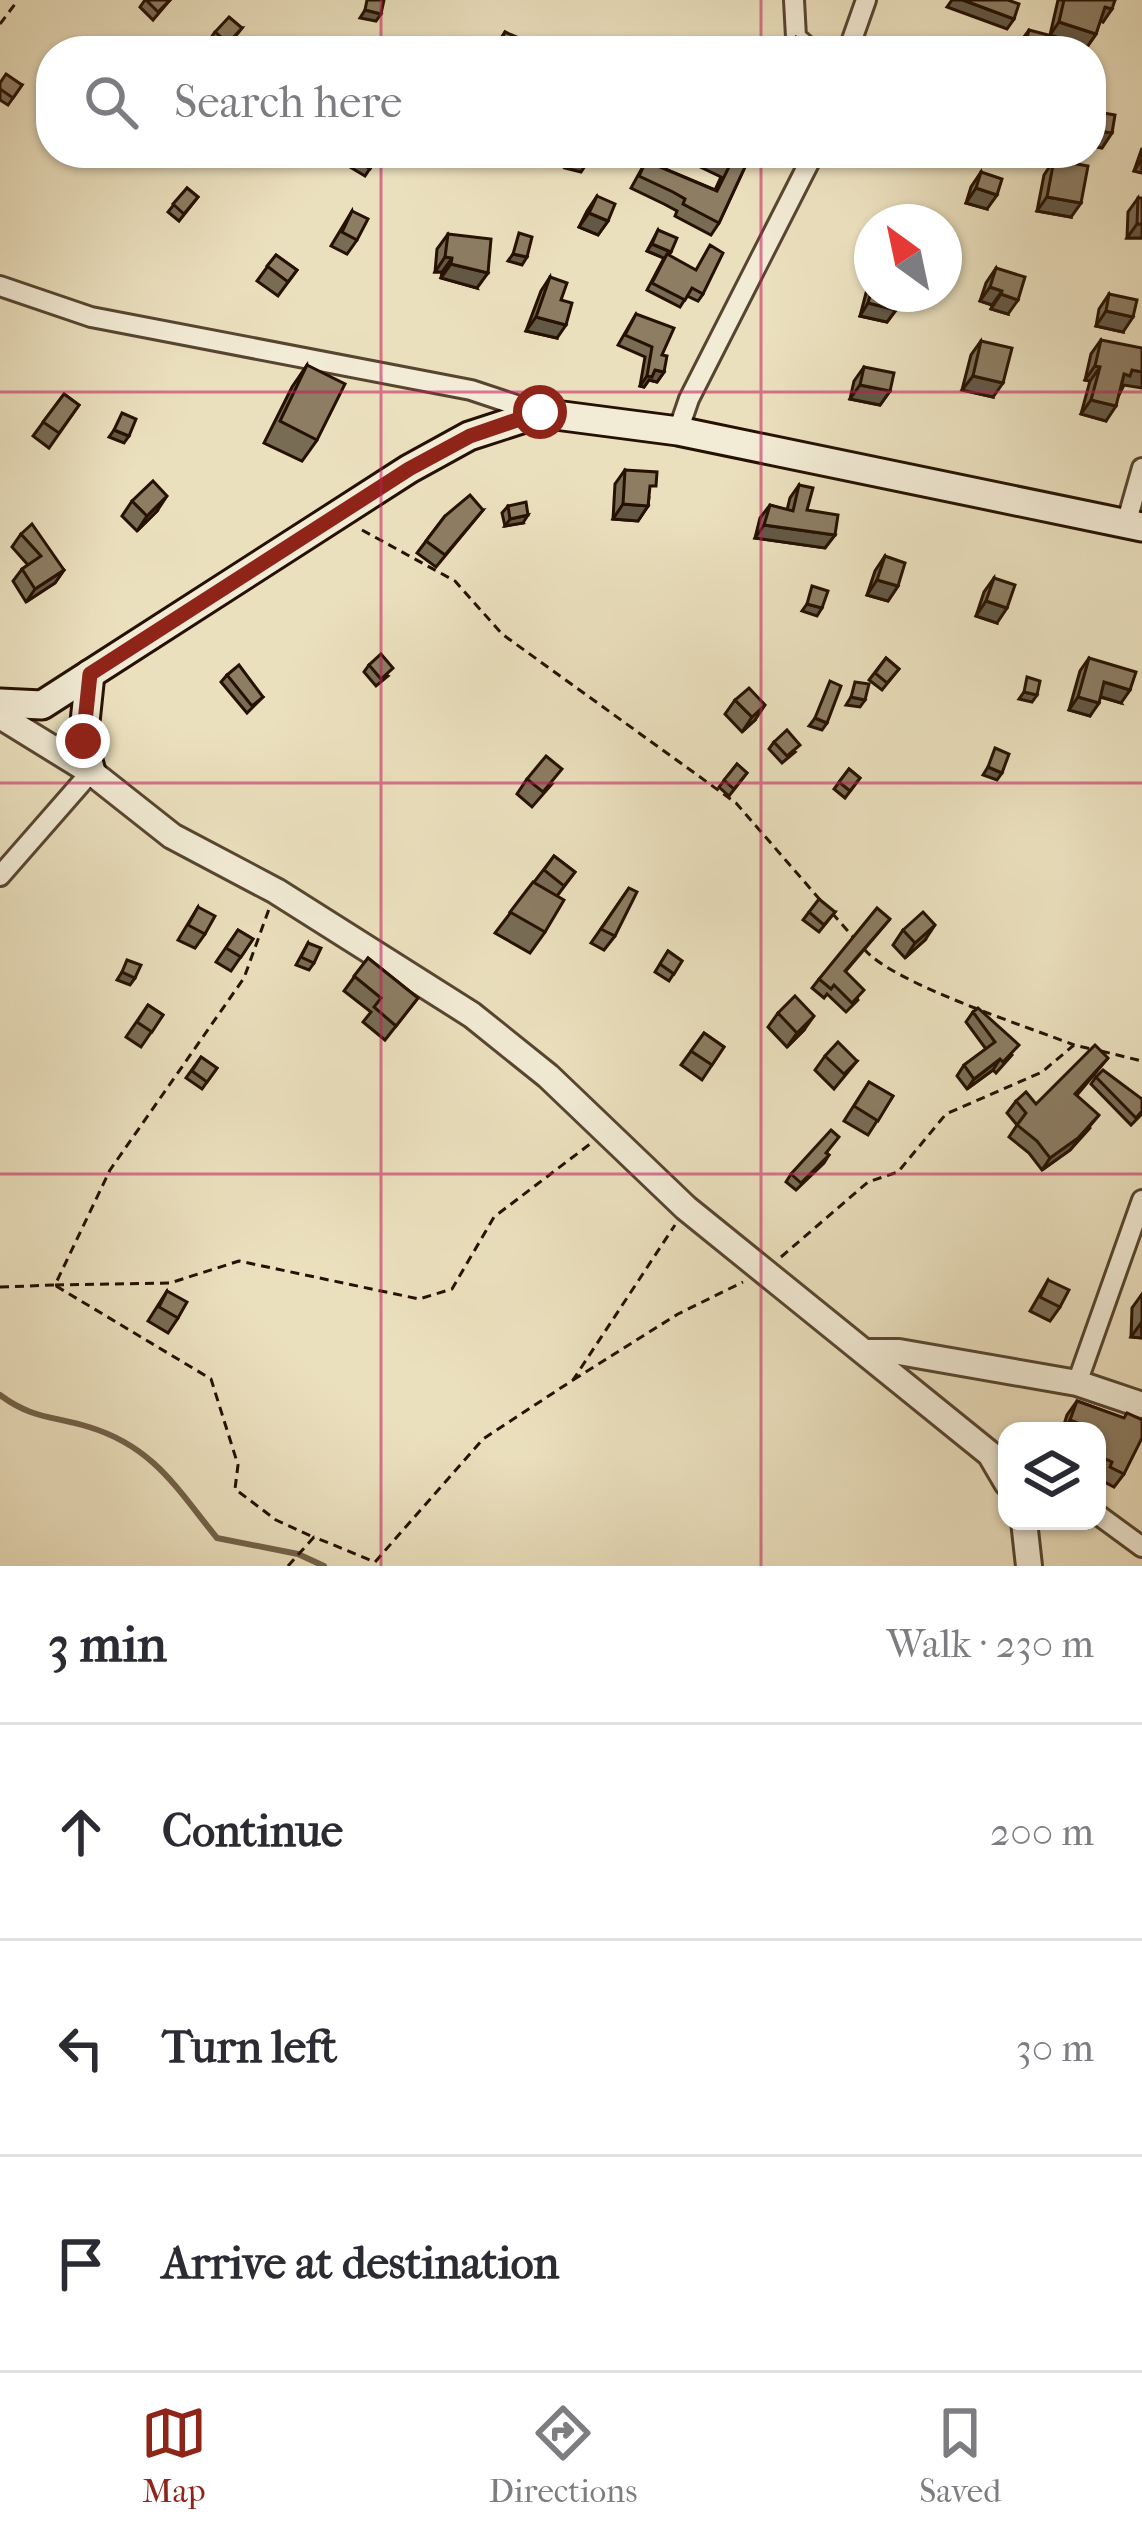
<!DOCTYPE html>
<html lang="en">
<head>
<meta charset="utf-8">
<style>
  :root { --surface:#fff; --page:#f7f7f7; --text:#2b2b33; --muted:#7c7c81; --line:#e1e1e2; --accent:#8f2418 }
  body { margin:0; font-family:"IM FELL French Canon",serif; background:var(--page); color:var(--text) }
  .controls { position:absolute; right:36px; bottom:36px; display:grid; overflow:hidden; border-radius:24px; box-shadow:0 3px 9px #0004 }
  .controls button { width:108px; height:108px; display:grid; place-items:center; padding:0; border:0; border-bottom:3px solid var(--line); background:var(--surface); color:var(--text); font:60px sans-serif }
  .compass { position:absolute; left:854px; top:204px; width:108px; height:108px; border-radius:50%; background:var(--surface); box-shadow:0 3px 9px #0004; rotate:327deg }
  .stop { position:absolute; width:36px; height:36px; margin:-27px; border:9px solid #8f2418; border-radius:50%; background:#fff }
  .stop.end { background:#8f2418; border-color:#fff; box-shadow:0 3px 12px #0008 }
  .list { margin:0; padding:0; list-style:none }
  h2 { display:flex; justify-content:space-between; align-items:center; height:156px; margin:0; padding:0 48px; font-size:51px }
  h2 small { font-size:39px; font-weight:400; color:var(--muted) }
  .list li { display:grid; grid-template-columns:78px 1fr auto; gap:36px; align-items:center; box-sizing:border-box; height:216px; padding:0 48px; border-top:3px solid var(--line) }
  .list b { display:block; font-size:45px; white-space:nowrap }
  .list em { font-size:39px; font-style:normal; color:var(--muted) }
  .icon { flex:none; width:66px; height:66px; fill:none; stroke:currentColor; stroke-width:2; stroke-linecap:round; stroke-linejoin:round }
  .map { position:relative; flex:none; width:1142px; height:1566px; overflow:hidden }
  .search { position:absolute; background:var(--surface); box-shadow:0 3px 9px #0004; left:36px; right:36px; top:36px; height:132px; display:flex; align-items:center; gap:30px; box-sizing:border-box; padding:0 42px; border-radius:48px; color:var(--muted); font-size:45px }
  .sheet { height:804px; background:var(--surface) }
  nav { display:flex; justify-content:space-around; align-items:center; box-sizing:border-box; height:168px; border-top:3px solid var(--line); background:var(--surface); font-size:33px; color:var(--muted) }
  nav a { display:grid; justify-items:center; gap:6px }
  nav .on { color:var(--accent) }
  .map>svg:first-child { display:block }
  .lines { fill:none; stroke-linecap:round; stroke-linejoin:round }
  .stream { stroke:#74634b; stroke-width:6 }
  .minor-casing { stroke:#574530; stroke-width:24 }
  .tertiary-casing { stroke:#574530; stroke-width:30 }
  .secondary-casing { stroke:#261100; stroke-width:33 }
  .path { stroke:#261100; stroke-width:3; stroke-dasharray:9 6; stroke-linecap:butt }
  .minor { stroke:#f2ebd5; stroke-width:18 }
  .tertiary { stroke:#f2ebd5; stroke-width:24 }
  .secondary { stroke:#f2ebd5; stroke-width:27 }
  .wall { fill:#786c55; stroke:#261100; stroke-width:3 }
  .shaded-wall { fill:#625845; stroke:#261100; stroke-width:3 }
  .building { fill:#8c7d63; stroke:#261100; stroke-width:3 }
  .route { stroke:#8f2418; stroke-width:15 }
  .grid { fill:none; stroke:#c2185b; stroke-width:3; stroke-opacity:0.55 }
</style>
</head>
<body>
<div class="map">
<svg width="1142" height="1566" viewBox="0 0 1142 1566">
  <rect width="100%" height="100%" fill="#ebe0be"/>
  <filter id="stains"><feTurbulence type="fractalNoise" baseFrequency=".00167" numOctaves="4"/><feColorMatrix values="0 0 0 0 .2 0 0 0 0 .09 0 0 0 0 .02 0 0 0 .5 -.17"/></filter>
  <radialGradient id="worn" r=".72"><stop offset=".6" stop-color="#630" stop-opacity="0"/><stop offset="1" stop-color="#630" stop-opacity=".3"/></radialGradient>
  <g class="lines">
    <path class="stream" d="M0,1395C32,1419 53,1416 89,1427C154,1447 177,1489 217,1538L298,1554L324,1566"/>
    <defs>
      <g id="minor">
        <polyline points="794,0 796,37 812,51"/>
        <polyline points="848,51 866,0"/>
        <polyline points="0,286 91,317 471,390 540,413"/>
        <polyline points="678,431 689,399 814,153"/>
        <polyline points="1126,524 1142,468"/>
        <polyline points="0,876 91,772"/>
        <polyline points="1077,1383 1142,1200"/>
        <polyline points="1097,1514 1142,1547"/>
      </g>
      <g id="tertiary">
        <polyline points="0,716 91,772 172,836 276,891 472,1015 548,1076 686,1208 990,1454 1007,1483"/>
        <polyline points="867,1352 899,1352 1077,1383 1142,1405"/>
        <polyline points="1024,1521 1029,1566"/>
      </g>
      <g id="secondary">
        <polyline points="90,674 83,741 91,772"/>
        <polyline points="0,703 42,705 409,469 469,436 540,413 678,431 1142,527"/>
      </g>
    </defs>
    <use href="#minor" class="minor-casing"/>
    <use href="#tertiary" class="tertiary-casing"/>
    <use href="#secondary" class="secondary-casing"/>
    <g class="path">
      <polyline points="0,24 18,0"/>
      <polyline points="362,530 455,581 502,634 736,803 822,902"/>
      <polyline points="832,913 854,938"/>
      <path d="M864,949C894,984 1026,1026 1074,1045"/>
      <polyline points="1101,1051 1142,1061"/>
      <polyline points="781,1257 868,1182 898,1172 946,1114 1042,1072 1074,1045 1091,1049"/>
      <polyline points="55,1285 170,1283 239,1261 419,1299 452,1289 494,1217 590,1144"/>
      <polyline points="56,1286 211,1379 238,1465 235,1489 276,1520 313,1537"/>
      <polyline points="0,1287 55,1285 110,1170 244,978 269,909"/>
      <polyline points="573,1380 678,1314 743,1282"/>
      <polyline points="288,1566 314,1537 375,1562 483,1439 573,1380 675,1225"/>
    </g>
    <use href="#minor" class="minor"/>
    <use href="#tertiary" class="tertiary"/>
    <use href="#secondary" class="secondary"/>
  </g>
  <g class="wall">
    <polygon points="145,0 170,0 153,20 140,7"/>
    <polygon points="1058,0 1115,0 1103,22 1100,21 1096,34 1087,47 1050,35"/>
    <polygon points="242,28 224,51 210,51 205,46 215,32"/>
    <polygon points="1029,30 1057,51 1018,51 1021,41"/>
    <polygon points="505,32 527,51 492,51"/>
    <polygon points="0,83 22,85 8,105 0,100"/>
    <polygon points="1142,148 1142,173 1134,171"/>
    <polygon points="359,153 378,156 365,176 350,167"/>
    <polygon points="695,153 751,154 719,223 711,235 675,216 677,211 664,204 631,188 646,161 715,190 721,177 690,162"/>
    <polygon points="1054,160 1071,217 1037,211 1044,175"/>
    <polygon points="981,172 987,209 966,203 971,187"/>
    <polygon points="187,188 198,197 179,221 168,212"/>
    <polygon points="597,196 608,221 598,235 579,227 587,211"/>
    <polygon points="1138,198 1142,238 1127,238 1128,212"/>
    <polygon points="352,211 357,240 347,254 331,246"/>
    <polygon points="658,230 669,255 703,294 698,301 687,296 680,307 647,290 664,258 647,251"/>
    <polygon points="448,234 477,288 441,278 442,272 435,272 437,249"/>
    <polygon points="276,255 297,270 278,296 257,281"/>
    <polygon points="996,268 1008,314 991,309 992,305 980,301 986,283"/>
    <polygon points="872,270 872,294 896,310 887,322 860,316"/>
    <polygon points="550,277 557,338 526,331 541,291"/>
    <polygon points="1109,294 1123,332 1096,326 1099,309"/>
    <polygon points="636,314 662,355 664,372 657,382 649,380 644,387 640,386 645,357 618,345"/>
    <polygon points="1101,340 1124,385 1106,421 1081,414 1090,381 1085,380 1091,354"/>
    <polygon points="981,341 993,397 962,390 971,355"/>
    <polygon points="307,365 317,440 302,461 264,443 292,387"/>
    <polygon points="864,367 890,391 880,405 850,399 854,381"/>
    <polygon points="64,394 79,405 49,448 33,436"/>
    <polygon points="625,470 649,497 648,506 638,521 613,519 615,484"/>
    <polygon points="799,485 807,510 835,535 825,548 755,538 760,518 770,505 787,510 790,498"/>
    <polygon points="132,501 157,511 137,531 122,516"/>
    <polygon points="508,506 523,523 505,526 502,513"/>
    <polygon points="483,510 436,567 417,553 445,516"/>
    <polygon points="21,534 64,570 55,583 26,602 13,581 22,569 28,565 12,547"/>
    <polygon points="885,556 898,586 888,601 867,595 875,571"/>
    <polygon points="994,578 997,623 976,616 984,592"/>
    <polygon points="886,658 899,669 882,690 869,680"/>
    <polygon points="1089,658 1121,703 1100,697 1090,716 1069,710 1080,671"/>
    <polygon points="369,665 388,676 376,686 364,672"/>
    <polygon points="227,675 263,697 247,713 221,682"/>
    <polygon points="735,700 755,720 742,732 725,714"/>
    <polygon points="774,742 795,752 782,763 769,749"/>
    <polygon points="737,764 747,773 729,796 719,787"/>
    <polygon points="849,769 860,778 845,798 834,789"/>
    <polygon points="527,779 552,784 532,807 517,794"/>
    <polygon points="554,856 575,872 557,896 545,932 530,953 495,933"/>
    <polygon points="629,888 615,936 604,950 591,943"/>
    <polygon points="198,907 205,934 195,948 178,940"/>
    <polygon points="809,912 835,912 819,932 803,920"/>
    <polygon points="890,919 845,972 858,1000 846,1012 827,994 824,998 812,988 819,979"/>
    <polygon points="238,930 253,939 231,971 216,962"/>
    <polygon points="903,930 925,940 905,958 893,945"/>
    <polygon points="308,943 314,963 309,970 296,965"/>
    <polygon points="668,951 682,961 669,981 655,972"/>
    <polygon points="368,958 418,998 385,1040 363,1022 371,1012 344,991"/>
    <polygon points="148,1005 163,1015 141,1047 126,1037"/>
    <polygon points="973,1012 1012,1055 996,1073 993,1070 967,1089 957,1076 964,1065 986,1049 966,1022"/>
    <polygon points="778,1013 804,1030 787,1047 768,1027"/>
    <polygon points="704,1033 724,1047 702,1080 681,1065"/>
    <polygon points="825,1056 857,1061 834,1089 815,1070"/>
    <polygon points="201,1057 217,1068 202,1089 186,1078"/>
    <polygon points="1108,1058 1077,1095 1090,1128 1070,1150 1042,1170 1029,1153 1009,1137 1017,1125 1007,1113 1016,1101 1036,1104"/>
    <polygon points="1096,1077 1142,1099 1142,1114 1131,1125 1091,1084"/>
    <polygon points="869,1082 893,1096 868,1135 844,1121"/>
    <polygon points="827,1153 829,1155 824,1163 796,1190 786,1182 791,1174"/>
    <polygon points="1048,1280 1060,1307 1050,1321 1030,1311"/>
    <polygon points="167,1291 178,1318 168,1333 148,1321"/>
    <polygon points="1142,1294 1142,1338 1131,1337 1132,1308"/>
    <polygon points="1077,1401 1123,1418 1124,1474 1114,1487 1101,1480 1103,1476 1097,1473 1097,1431 1062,1431 1067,1415"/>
  </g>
  <g class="shaded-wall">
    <polygon points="952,0 963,0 1014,19 1007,29 947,7"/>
    <polygon points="1105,7 1112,9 1103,22 1096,20"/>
    <polygon points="365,10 381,14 376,21 360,18"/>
    <polygon points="1059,22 1096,34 1087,47 1050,35"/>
    <polygon points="1091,130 1112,133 1102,148 1091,146"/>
    <polygon points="565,153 574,153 566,164 558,163"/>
    <polygon points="575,153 591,157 581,172 565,168"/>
    <polygon points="1142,159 1142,173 1134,171"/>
    <polygon points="976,188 997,195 987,209 966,203"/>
    <polygon points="1047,197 1081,203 1071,217 1037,211"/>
    <polygon points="589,213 608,221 598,235 579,227"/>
    <polygon points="1137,224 1142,224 1142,238 1127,238"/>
    <polygon points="652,244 671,252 666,259 647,251"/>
    <polygon points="513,254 527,257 522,265 508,261"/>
    <polygon points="445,257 452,258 442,272 435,272"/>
    <polygon points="451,264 488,273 477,288 441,278"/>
    <polygon points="990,287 1002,291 992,305 980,301"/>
    <polygon points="1001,294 1018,300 1008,314 991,309"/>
    <polygon points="868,303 896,310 887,322 860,316"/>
    <polygon points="1106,311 1133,317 1123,332 1096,326"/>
    <polygon points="536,317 566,325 557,338 526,331"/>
    <polygon points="1095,366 1100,367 1090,381 1085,380"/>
    <polygon points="655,370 664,372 657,382 649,380 644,387 640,386 647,376"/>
    <polygon points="1132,370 1142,372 1142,388 1124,385 1120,390 1124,374"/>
    <polygon points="973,376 1003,383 993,397 962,390"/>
    <polygon points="860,385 890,391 880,405 850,399"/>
    <polygon points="1091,400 1116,406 1106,421 1081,414"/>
    <polygon points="114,430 129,436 124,443 109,437"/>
    <polygon points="167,496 157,511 137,531 147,516"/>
    <polygon points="623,504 648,506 638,521 613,519"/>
    <polygon points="528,515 523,523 505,526 510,519"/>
    <polygon points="764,525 835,535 825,548 755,538"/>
    <polygon points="64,570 55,583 26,602 35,589"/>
    <polygon points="877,580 898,586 888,601 867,595"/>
    <polygon points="986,601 1007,608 997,623 976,616"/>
    <polygon points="807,604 822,608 817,616 802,611"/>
    <polygon points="1104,682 1130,690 1121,703 1095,695"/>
    <polygon points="1024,692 1037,695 1032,702 1019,699"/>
    <polygon points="851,697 865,700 860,707 846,705"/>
    <polygon points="1078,697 1099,703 1090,716 1069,710"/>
    <polygon points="765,705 755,720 742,732 752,717"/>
    <polygon points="815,718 827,723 822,730 809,726"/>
    <polygon points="988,767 1002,773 997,780 983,775"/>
    <polygon points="935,925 925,940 905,958 915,943"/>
    <polygon points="122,972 135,978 130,985 117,980"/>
    <polygon points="814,1016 804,1030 787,1047 797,1033"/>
    <polygon points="1000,1059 993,1070 967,1089 974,1079"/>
    <polygon points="1099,1115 1070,1150 1042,1170 1050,1158"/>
    <polygon points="1141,1323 1142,1338 1131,1337"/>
    <polygon points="1070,1420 1095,1430 1063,1431"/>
  </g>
  <g class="building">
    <polygon points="146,0 170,0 158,12"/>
    <polygon points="367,0 384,0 381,14 365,10"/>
    <polygon points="963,0 1008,0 1019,4 1014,19"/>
    <polygon points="1064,0 1115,0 1112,9 1105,7 1096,34 1059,22"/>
    <polygon points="229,17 242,28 228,43 215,32"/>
    <polygon points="1029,30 1060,38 1057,51 1036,51 1024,48"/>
    <polygon points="505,32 531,43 527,51 508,51 498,46"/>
    <polygon points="796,37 824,51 789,51"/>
    <polygon points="6,74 22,85 13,98 0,89 0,83"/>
    <polygon points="1092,111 1115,115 1112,133 1091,130"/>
    <polygon points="359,153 374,153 378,156 370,169 355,159"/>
    <polygon points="705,153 751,154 719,223 683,204 685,199 673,192 639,176 646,161 717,191 730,165"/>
    <polygon points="1054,160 1088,166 1081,203 1047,197"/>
    <polygon points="981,172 1002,179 997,195 976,188"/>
    <polygon points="187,188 198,197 184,214 173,204"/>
    <polygon points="597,196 615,204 608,221 589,213"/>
    <polygon points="1138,198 1142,198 1142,224 1137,224"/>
    <polygon points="352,211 368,219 357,240 342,232"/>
    <polygon points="658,230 677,238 671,252 652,244"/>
    <polygon points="519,233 532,237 527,257 513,254"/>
    <polygon points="448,234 491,239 488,273 451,264 452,258 445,257"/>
    <polygon points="710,245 723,253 703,294 692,288 685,300 652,283 667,254 696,270"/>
    <polygon points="276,255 297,270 288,282 267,266"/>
    <polygon points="996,268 1025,277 1018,300 1001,294 1002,291 990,287"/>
    <polygon points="550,277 567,283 561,300 572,303 566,325 536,317"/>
    <polygon points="872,289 872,294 900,294 896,310 868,303"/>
    <polygon points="1109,294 1137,300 1133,317 1106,311"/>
    <polygon points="636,314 674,328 662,355 667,356 664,372 655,370 652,377 647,376 652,347 625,335"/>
    <polygon points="1101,340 1142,348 1142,372 1132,370 1130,376 1124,374 1116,406 1091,400 1100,367 1095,366"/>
    <polygon points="981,341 1012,348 1003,383 973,376"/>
    <polygon points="307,365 345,384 317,440 280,421"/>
    <polygon points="864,367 894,373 890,391 860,385"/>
    <polygon points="64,394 79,405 59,433 43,422"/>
    <polygon points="122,413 136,419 129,436 114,430"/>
    <polygon points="625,470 657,472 656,486 650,486 648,506 623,504"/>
    <polygon points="153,481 167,496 147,516 132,501"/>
    <polygon points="799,485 813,488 807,510 838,515 835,535 764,525 770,505 793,511"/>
    <polygon points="470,495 483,510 445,555 426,541 445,516"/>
    <polygon points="526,502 528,515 510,519 508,506"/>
    <polygon points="32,524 64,570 35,589 22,569 41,556 21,534"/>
    <polygon points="885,556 905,563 898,586 877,580"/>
    <polygon points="994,578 1015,585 1007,608 986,601"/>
    <polygon points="812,586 828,591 822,608 807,604"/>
    <polygon points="381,654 393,668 381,679 369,665"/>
    <polygon points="886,658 899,669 887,683 875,673"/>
    <polygon points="1089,658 1136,672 1130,690 1104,682 1099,703 1078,697"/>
    <polygon points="239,665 263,697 252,706 227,675"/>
    <polygon points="1027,677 1040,681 1037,695 1024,692"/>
    <polygon points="830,681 841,686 827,723 815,718"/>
    <polygon points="855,682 869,684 865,700 851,697"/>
    <polygon points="749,688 765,705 752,717 735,700"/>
    <polygon points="787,730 800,745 787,756 774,742"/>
    <polygon points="995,748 1009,754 1002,773 988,767"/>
    <polygon points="546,756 562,769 543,792 527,779"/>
    <polygon points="737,764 747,773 734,789 724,780"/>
    <polygon points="849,769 860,778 850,791 839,782"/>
    <polygon points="554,856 575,872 564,886 544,870"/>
    <polygon points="533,882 564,900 545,932 510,912"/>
    <polygon points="629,888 637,892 615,936 601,929"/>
    <polygon points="819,899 835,912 824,925 809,912"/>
    <polygon points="198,907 215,916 205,934 188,925"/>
    <polygon points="877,908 890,919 845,971 864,990 852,1003 834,985 831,989 819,979"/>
    <polygon points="923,912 935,925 915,943 903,930"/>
    <polygon points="238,930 253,939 241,957 226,948"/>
    <polygon points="308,943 321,948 314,963 301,957"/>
    <polygon points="668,951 682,961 674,974 660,964"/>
    <polygon points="368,958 418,998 396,1026 374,1007 381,998 354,976"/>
    <polygon points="127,960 141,965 135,978 122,972"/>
    <polygon points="795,996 814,1016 797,1033 778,1013"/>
    <polygon points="148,1005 163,1015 152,1032 137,1022"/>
    <polygon points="978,1008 1019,1045 1003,1062 1000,1059 974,1079 964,1065 995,1042 973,1012"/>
    <polygon points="704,1033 724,1047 712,1065 691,1051"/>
    <polygon points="838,1042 857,1061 844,1074 825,1056"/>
    <polygon points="1095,1045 1108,1058 1075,1094 1099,1115 1078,1138 1050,1158 1037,1141 1017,1125 1026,1113 1016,1101 1026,1092 1036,1104"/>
    <polygon points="201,1057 217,1068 207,1082 192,1071"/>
    <polygon points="1103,1070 1142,1099 1142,1111 1136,1118 1096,1077"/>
    <polygon points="869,1082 893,1096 878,1121 854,1106"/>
    <polygon points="831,1130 839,1137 826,1153 829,1155 801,1183 791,1174"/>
    <polygon points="1048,1280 1069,1290 1060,1307 1040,1297"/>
    <polygon points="167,1291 187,1302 178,1318 159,1307"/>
    <polygon points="1077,1401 1124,1418 1127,1413 1142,1420 1142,1438 1124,1474 1110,1467 1112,1462 1097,1455 1097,1431 1070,1420"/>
  </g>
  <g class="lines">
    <polyline class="route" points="83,741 90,674 409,469 470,436 540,412"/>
  </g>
  <path class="grid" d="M381,0V51M761,0V51M381,153V1566M761,153V1566M0,392H1142M0,783H1142M0,1174H1142"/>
  <rect width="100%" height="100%" filter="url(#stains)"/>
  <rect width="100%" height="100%" fill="url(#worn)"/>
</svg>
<div class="controls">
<button><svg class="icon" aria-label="layers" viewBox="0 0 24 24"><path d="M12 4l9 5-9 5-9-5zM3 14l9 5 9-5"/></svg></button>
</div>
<svg class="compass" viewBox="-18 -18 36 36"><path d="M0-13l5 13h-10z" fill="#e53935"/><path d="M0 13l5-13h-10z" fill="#7c7c81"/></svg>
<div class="stop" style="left:540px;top:412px"></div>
<div class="stop end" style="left:83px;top:741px"></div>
<div class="search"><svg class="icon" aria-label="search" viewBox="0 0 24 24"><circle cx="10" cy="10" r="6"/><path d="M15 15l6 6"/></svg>Search here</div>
</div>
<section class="sheet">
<h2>3 min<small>Walk · 230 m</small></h2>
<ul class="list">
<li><svg class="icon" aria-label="ahead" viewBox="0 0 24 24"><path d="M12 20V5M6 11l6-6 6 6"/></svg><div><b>Continue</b></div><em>200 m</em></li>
<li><svg class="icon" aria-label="left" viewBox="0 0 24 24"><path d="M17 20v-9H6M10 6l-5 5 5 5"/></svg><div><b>Turn left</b></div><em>30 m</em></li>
<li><svg class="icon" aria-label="arrive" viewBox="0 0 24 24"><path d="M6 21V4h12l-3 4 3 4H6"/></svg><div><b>Arrive at destination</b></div></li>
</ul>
</section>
<nav>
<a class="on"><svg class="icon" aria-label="map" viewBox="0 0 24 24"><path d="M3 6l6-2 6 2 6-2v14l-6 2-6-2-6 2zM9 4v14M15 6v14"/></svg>Map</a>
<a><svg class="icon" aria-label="directions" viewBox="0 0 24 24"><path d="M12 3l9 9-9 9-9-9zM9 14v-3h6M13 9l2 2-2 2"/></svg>Directions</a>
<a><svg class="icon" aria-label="saved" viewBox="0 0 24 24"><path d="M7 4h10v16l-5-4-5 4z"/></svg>Saved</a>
</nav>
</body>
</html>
